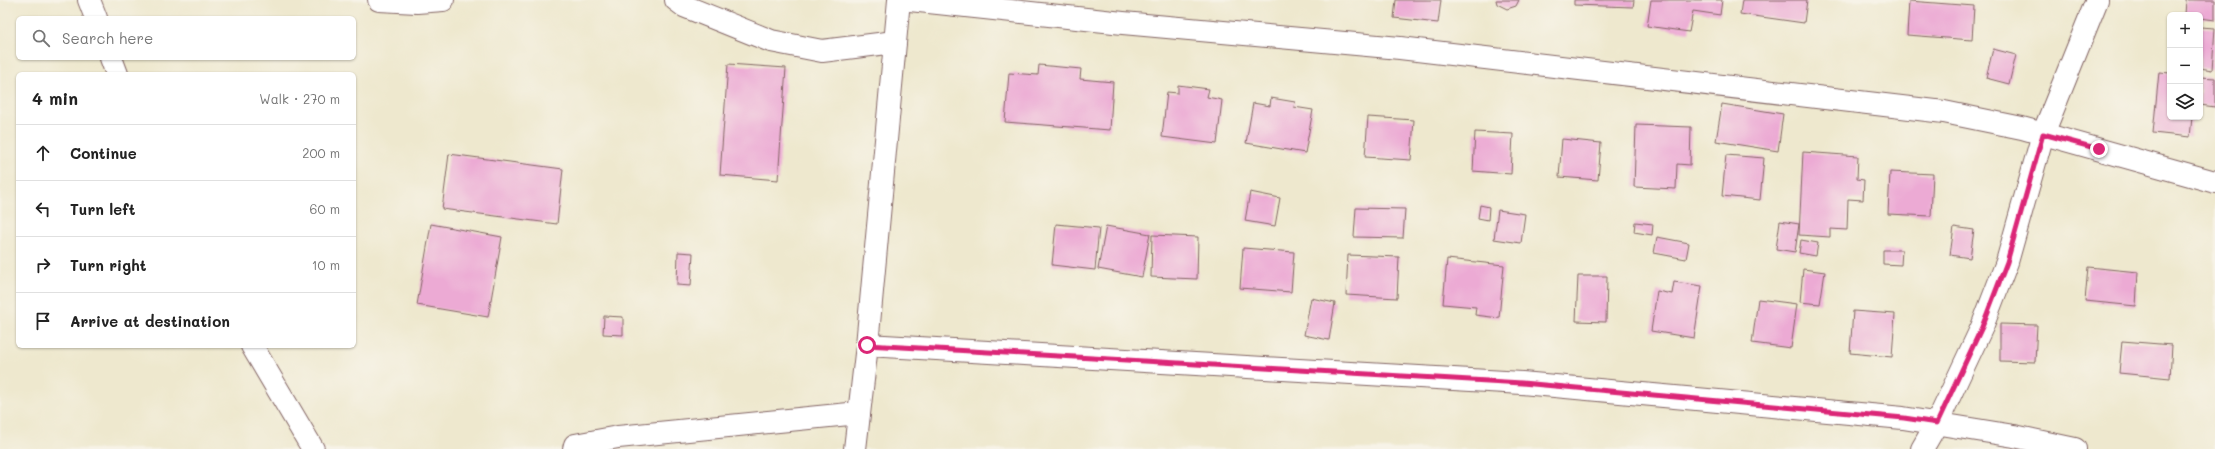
<!DOCTYPE html>
<html lang="en">
<head>
<meta charset="utf-8">
<style>
  :root { --surface:#fff; --page:#f6f6f6; --text:#222; --muted:#767676; --line:#e0e0e0 }
  body { margin:0; font-family:Mali,sans-serif; background:var(--page); color:var(--text) }
  .controls { position:absolute; right:12px; top:12px; display:grid; overflow:hidden; border-radius:6px; box-shadow:0 1px 3px #0004 }
  .controls button { width:36px; height:36px; display:grid; place-items:center; padding:0; border:0; border-bottom:1px solid var(--line); background:var(--surface); color:var(--text); font:20px sans-serif }
  .stop { position:absolute; width:12px; height:12px; margin:-9px; border:3px solid #db2777; border-radius:50%; background:#fff }
  .stop.end { background:#db2777; border-color:#fff; box-shadow:0 1px 4px #0008 }
  .list { margin:0; padding:0; list-style:none }
  h2 { display:flex; justify-content:space-between; align-items:center; height:52px; margin:0; padding:0 16px; font-size:17px }
  h2 small { font-size:13px; font-weight:400; color:var(--muted) }
  .list li { display:grid; grid-template-columns:26px 1fr auto; gap:12px; align-items:center; box-sizing:border-box; height:56px; padding:0 16px; border-top:1px solid var(--line) }
  .list b { display:block; font-size:15px; white-space:nowrap }
  .list em { font-size:13px; font-style:normal; color:var(--muted) }
  .icon { flex:none; width:22px; height:22px; fill:none; stroke:currentColor; stroke-width:2; stroke-linecap:round; stroke-linejoin:round }
  .map { position:relative; flex:none; width:2215px; height:449px; overflow:hidden }
  .search { position:absolute; background:var(--surface); box-shadow:0 1px 3px #0004; left:16px; top:16px; width:340px; height:44px; display:flex; align-items:center; gap:10px; box-sizing:border-box; padding:0 14px; border-radius:6px; color:var(--muted); font-size:15px }
  .panel { position:absolute; background:var(--surface); box-shadow:0 1px 3px #0004; left:16px; top:72px; width:340px; height:276px; border-radius:6px }
  .map>svg:first-child { display:block }
  .building { fill:#ecaad4 }
  .lines { fill:none; stroke-linecap:round; stroke-linejoin:round }
  .street-casing { stroke:#836564; stroke-width:24 }
  .street { stroke:#fff; stroke-width:22 }
  .route { stroke:#db2777; stroke-width:5 }
</style>
</head>
<body>
<div class="map">
<svg width="2215" height="449" viewBox="0 0 2215 449">
  <rect width="100%" height="100%" fill="#f7f3e8"/>
  <filter id="ink" filterUnits="userSpaceOnUse"><feTurbulence type="fractalNoise" baseFrequency=".025" numOctaves="2"/><feDisplacementMap in="SourceGraphic" scale="8" xChannelSelector="R" yChannelSelector="G"/><feConvolveMatrix kernelMatrix="1 2 1 2 8 2 1 2 1" color-interpolation-filters="sRGB"/></filter>
  <filter id="wash" filterUnits="userSpaceOnUse"><feTurbulence type="fractalNoise" baseFrequency=".012" numOctaves="4" result="noise"/><feDisplacementMap in="SourceGraphic" scale="16" xChannelSelector="R" yChannelSelector="G"/><feGaussianBlur stdDeviation="0.9" result="paint"/><feColorMatrix in="noise" values="0 0 0 0 0 0 0 0 0 0 0 0 0 0 0 0 0 1.4 0 .05"/><feComposite in="paint" operator="in"/></filter>
  <g filter="url(#wash)">
    <rect width="100%" height="100%" fill="#eee8ce"/>
    <g id="blocks">
      <g class="building">
        <polygon points="1396,0 1441,0 1438,23 1394,18"/>
        <polygon points="1496,0 1519,0 1516,6 1507,9 1497,4"/>
        <polygon points="1574,0 1634,0 1633,7 1574,5"/>
        <polygon points="1651,0 1722,0 1720,15 1693,11 1689,32 1647,26"/>
        <polygon points="1742,0 1807,0 1804,23 1740,14"/>
        <polygon points="2186,0 2215,0 2215,20 2200,18 2200,15 2185,15"/>
        <polygon points="1909,1 1974,6 1972,40 1907,35"/>
        <polygon points="2200,27 2215,28 2212,70 2200,68"/>
        <polygon points="1993,49 2016,55 2009,84 1986,78"/>
        <polygon points="728,64 786,68 778,180 720,175"/>
        <polygon points="1039,65 1081,69 1080,79 1113,82 1110,130 1005,122 1009,73 1038,75"/>
        <polygon points="2159,72 2170,73 2170,117 2192,117 2190,137 2153,133"/>
        <polygon points="2200,77 2215,78 2215,107 2200,105"/>
        <polygon points="1178,85 1209,89 1207,97 1222,100 1217,144 1162,137 1167,92 1178,93"/>
        <polygon points="1271,98 1295,102 1294,107 1313,110 1305,153 1246,143 1253,103 1270,106"/>
        <polygon points="1722,104 1783,114 1778,151 1716,141"/>
        <polygon points="1368,117 1414,120 1411,160 1365,157"/>
        <polygon points="1636,125 1691,127 1690,165 1677,164 1676,189 1634,187"/>
        <polygon points="1475,132 1513,134 1511,174 1473,171"/>
        <polygon points="1562,139 1601,143 1598,180 1559,177"/>
        <polygon points="1803,152 1858,156 1857,179 1864,180 1863,200 1848,199 1847,230 1830,229 1830,237 1799,235"/>
        <polygon points="449,154 563,169 557,224 442,209"/>
        <polygon points="1726,155 1764,158 1760,200 1722,196"/>
        <polygon points="1890,172 1933,174 1931,216 1888,214"/>
        <polygon points="1250,192 1280,198 1275,226 1245,221"/>
        <polygon points="1480,205 1489,207 1488,220 1478,218"/>
        <polygon points="1356,208 1405,209 1403,238 1354,237"/>
        <polygon points="1498,210 1525,214 1521,243 1494,239"/>
        <polygon points="1780,221 1799,224 1795,252 1776,249"/>
        <polygon points="1635,222 1653,224 1652,235 1634,232"/>
        <polygon points="431,224 502,237 488,317 417,305"/>
        <polygon points="1056,224 1099,228 1095,270 1052,265"/>
        <polygon points="1106,226 1150,234 1142,277 1098,269"/>
        <polygon points="1954,227 1974,230 1970,258 1950,255"/>
        <polygon points="1152,235 1198,237 1197,279 1151,277"/>
        <polygon points="1657,237 1689,243 1686,259 1654,253"/>
        <polygon points="1801,240 1818,243 1816,256 1799,253"/>
        <polygon points="1243,248 1294,252 1291,292 1240,288"/>
        <polygon points="1883,250 1902,250 1901,265 1883,264"/>
        <polygon points="678,252 693,253 691,286 677,285"/>
        <polygon points="1348,255 1399,257 1397,298 1346,295"/>
        <polygon points="1447,259 1504,265 1499,318 1475,315 1476,307 1443,304"/>
        <polygon points="2088,267 2138,272 2136,306 2085,301"/>
        <polygon points="1803,269 1825,272 1820,304 1800,302"/>
        <polygon points="1578,276 1607,276 1606,322 1576,321"/>
        <polygon points="1674,282 1702,286 1694,338 1651,331 1657,291 1672,294"/>
        <polygon points="1311,298 1335,303 1329,340 1304,335"/>
        <polygon points="1758,299 1797,304 1791,348 1752,343"/>
        <polygon points="1853,311 1895,314 1892,357 1850,353"/>
        <polygon points="604,316 623,317 623,335 603,334"/>
        <polygon points="2000,324 2037,325 2035,362 2000,361"/>
        <polygon points="2122,341 2172,345 2170,378 2119,373"/>
      </g>
    </g>
  </g>
  <g filter="url(#ink)">
    <use href="#blocks" fill-opacity="0" stroke="#836564" stroke-width="1"/>
    <g class="lines">
      <defs>
        <g id="street">
          <polyline points="89,0 96,18"/>
          <polyline points="379,0 417,2 443,0"/>
          <polyline points="676,0 684,6 771,41 822,51 895,42"/>
          <polyline points="910,0 1123,23 1400,48 1944,112 2022,128 2215,182"/>
          <polyline points="111,58 117,74"/>
          <polyline points="867,345 1522,383 1903,418 2014,436 2075,449"/>
          <polyline points="252,346 313,449"/>
          <polyline points="574,449 575,445 618,437 859,413"/>
          <polyline points="855,449 867,345 899,0"/>
          <polyline points="1922,449 1937,423 1982,327 2007,262 2043,134 2097,0"/>
        </g>
      </defs>
      <use href="#street" class="street-casing"/>
      <use href="#street" class="street"/>
    </g>
  </g>
  <g class="lines" filter="url(#ink)">
    <polyline class="route" points="867,345 1522,383 1904,418 1937,423 1982,327 2007,262 2043,134 2099,149"/>
  </g>
</svg>
<div class="controls">
<button>+</button>
<button>−</button>
<button><svg class="icon" aria-label="layers" viewBox="0 0 24 24"><path d="M12 4l9 5-9 5-9-5zM3 14l9 5 9-5"/></svg></button>
</div>
<div class="stop" style="left:867px;top:345px"></div>
<div class="stop end" style="left:2099px;top:149px"></div>
<div class="search"><svg class="icon" aria-label="search" viewBox="0 0 24 24"><circle cx="10" cy="10" r="6"/><path d="M15 15l6 6"/></svg>Search here</div>
<section class="panel">
<h2>4 min<small>Walk · 270 m</small></h2>
<ul class="list">
<li><svg class="icon" aria-label="ahead" viewBox="0 0 24 24"><path d="M12 20V5M6 11l6-6 6 6"/></svg><div><b>Continue</b></div><em>200 m</em></li>
<li><svg class="icon" aria-label="left" viewBox="0 0 24 24"><path d="M17 20v-9H6M10 6l-5 5 5 5"/></svg><div><b>Turn left</b></div><em>60 m</em></li>
<li><svg class="icon" aria-label="right" viewBox="0 0 24 24"><path d="M7 20v-9h11M14 6l5 5-5 5"/></svg><div><b>Turn right</b></div><em>10 m</em></li>
<li><svg class="icon" aria-label="arrive" viewBox="0 0 24 24"><path d="M6 21V4h12l-3 4 3 4H6"/></svg><div><b>Arrive at destination</b></div></li>
</ul>
</section>
</div>
</body>
</html>
